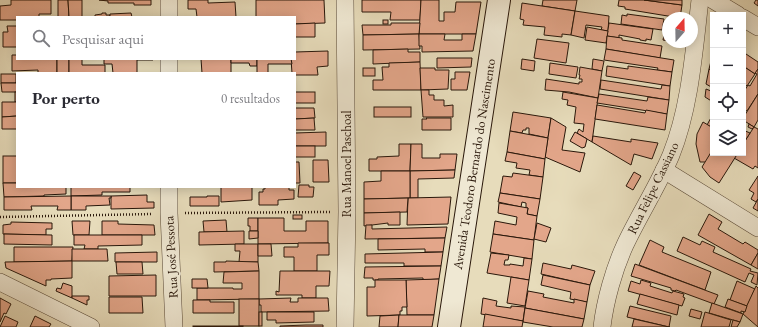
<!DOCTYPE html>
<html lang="pt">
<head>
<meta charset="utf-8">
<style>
  :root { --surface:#fff; --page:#f7f7f7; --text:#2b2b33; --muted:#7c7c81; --line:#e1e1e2 }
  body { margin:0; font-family:"EB Garamond",serif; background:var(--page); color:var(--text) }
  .controls { position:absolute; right:12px; top:12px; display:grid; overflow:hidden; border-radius:0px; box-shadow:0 2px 10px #0003 }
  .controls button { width:36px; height:36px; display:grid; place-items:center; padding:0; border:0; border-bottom:1px solid var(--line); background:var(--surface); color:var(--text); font:20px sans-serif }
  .compass { position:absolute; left:662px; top:12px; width:36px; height:36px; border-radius:50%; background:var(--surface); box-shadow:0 2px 10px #0003; rotate:20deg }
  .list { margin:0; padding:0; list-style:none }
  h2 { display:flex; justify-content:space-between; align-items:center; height:52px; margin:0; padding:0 16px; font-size:17px }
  h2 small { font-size:13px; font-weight:400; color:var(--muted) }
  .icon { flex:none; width:22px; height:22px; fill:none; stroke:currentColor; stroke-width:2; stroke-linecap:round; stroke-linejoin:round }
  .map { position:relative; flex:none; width:758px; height:327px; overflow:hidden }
  .search { position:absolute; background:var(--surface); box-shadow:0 2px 10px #0003; left:16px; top:16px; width:280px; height:44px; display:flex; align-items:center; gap:10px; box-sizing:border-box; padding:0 14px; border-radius:0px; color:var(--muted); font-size:15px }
  .panel { position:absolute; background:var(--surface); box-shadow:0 2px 10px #0003; left:16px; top:72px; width:280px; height:116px; border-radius:0px }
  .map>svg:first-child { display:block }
  .building { fill:#e3a68a; stroke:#29170a }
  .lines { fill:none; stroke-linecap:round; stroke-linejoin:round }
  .street-casing { stroke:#584836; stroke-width:18 }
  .secondary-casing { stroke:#29170a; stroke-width:24 }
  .path { stroke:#29170a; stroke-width:2.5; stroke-dasharray:1 2; stroke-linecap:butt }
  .street { stroke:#efe8d3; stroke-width:17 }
  .secondary { stroke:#efe8d3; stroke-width:22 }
  .labels { text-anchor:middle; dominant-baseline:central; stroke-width:3.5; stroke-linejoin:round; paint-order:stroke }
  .street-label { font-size:13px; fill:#29170a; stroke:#efe8d3 }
</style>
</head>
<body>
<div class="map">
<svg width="758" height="327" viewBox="0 0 758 327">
  <rect width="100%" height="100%" fill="#e7dcbb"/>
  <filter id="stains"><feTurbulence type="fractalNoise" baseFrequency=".005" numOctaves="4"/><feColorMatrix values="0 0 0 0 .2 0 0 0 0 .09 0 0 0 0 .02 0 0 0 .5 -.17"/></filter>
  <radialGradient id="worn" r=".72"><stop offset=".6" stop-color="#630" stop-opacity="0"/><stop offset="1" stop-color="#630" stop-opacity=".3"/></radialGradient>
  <g class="building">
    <polygon points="11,0 51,0 51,14 39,14 39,17 17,17 17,20 0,20 0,6 11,5"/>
    <polygon points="58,0 68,0 69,17 58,17"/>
    <polygon points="68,0 82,0 82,17 69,17"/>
    <polygon points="99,0 151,0 151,5 134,5 134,3 108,3 108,1"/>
    <polygon points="188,0 208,0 208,3 235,2 236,17 197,17 196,9 188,9"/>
    <polygon points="256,0 324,0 325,23 295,24 295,17 256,17"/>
    <polygon points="362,0 421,0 420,20 390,20 391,12 362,12"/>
    <polygon points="421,0 439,0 439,21 444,21 444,12 455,12 456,2 481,2 476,34 419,34"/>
    <polygon points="543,0 577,0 575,11 542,6"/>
    <polygon points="619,0 644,0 682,5 680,18 625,9 625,7 618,6"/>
    <polygon points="644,0 682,0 682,5"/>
    <polygon points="756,0 758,0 758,6 754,3"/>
    <polygon points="522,3 575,11 571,35 562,34 562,37 544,35 545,27 523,25 524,20 520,19"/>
    <polygon points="575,11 609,16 608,31 601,30 602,27 586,25 584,38 571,35"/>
    <polygon points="102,13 106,13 106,15 110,15 110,17 95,17 95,15 102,14"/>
    <polygon points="131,13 132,17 110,17 110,14"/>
    <polygon points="627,14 664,19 662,30 621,24 622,15 627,16"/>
    <rect x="383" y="20" width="5" height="4"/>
    <polygon points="315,23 315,37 295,37 295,24"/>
    <polygon points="391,23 420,23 419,34 363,35 362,25 391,25"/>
    <polygon points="609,23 653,29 651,40 646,39 646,41 640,40 640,39 619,35 619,38 607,36"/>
    <polygon points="7,26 17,26 17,47 3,47 3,32 8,32"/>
    <polygon points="587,27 608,31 606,43 585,40"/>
    <polygon points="665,30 668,31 668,41 663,40"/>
    <polygon points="419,34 420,49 363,50 363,35"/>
    <polygon points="419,34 445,34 444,40 462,40 462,34 476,34 473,51 422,52 422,46 419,46"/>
    <polygon points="607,36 622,38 622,40 662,46 660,58 606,49"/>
    <polygon points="537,39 569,43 566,63 534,58"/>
    <polygon points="408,49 408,52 420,52 420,62 373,64 373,50"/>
    <polygon points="606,49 674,60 672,72 657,70 658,68 604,60"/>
    <polygon points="328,51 328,66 317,67 318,75 295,75 295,73 292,73 291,59 295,59 295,52"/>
    <polygon points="743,52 758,62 758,69 755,74 743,66"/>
    <polygon points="12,55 17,55 17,59 57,59 57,73 38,73 38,70 12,71"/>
    <polygon points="712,57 713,57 713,72 709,69"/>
    <polygon points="437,58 472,58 471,67 437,68"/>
    <rect x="57" y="59" width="12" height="14"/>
    <polygon points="69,59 82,59 82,65 105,65 105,73 69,73"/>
    <polygon points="104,59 153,59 153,60 137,60 137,73 113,73 112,64 104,64"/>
    <polygon points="201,59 231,59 231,73 202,73"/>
    <polygon points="231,59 257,59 257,66 250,66 249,63 231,63"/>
    <polygon points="257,59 291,59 292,64 268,64 268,73 257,73"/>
    <polygon points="522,59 535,61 534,71 521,69"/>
    <polygon points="593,59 604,61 602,71 592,69"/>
    <polygon points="420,62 421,90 373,90 373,80 383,80 382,67 389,67 389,63"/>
    <polygon points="550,63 578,67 576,78 549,74"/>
    <polygon points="607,66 628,69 628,66 672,72 670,86 606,76"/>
    <polygon points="743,66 755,74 747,86 743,83"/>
    <polygon points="580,67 602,71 598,98 569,92 545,90 546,79 579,84 579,82 582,82 582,79 579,79 580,75 579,75"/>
    <rect x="363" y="68" width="12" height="8"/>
    <polygon points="420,68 435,68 435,70 449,70 448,89 421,90"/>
    <polygon points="709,69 713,72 713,88 706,84"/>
    <polygon points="758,69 758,94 747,111 743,109 743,93 748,85 750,86 757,74 755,73"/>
    <polygon points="455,72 470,72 467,90 451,90 451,79 455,79"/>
    <rect x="1" y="74" width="15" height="9"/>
    <polygon points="601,80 661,89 662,85 670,86 669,100 600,89"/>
    <polygon points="16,82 17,82 17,92 2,92 1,83 16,83"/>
    <polygon points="706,89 711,91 711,90 713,91 713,102 705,97"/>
    <polygon points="421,90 429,90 429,95 434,95 434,100 444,100 444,106 453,105 453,117 423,117"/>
    <rect x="15" y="92" width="2" height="10"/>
    <rect x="295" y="92" width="20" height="11"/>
    <polygon points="563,92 598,98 592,142 577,133 579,129 583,132 584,124 574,123 576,107 567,105 568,100 562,99"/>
    <polygon points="599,94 647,101 648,97 669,100 667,114 597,103"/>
    <polygon points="758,94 758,120 754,127 743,120 743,118"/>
    <polygon points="2,102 17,102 17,116 2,117"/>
    <polygon points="597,105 645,113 646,110 667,114 665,130 595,119"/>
    <rect x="374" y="107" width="37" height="10"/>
    <polygon points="295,108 314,108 315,118 295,119"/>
    <polygon points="513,112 551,118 548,138 529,134 529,128 526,128 526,130 523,130 522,133 510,131"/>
    <polygon points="713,114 713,128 707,125"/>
    <polygon points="17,116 17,129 2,129 2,117"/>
    <polygon points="314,118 315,130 295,130 295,119"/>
    <polygon points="426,118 451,118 451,130 422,130 422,119 427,119"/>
    <polygon points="551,118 566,127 562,150 585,153 580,172 545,157"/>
    <polygon points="703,122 713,128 713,149 706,162 700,162 696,144 697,134"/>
    <polygon points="749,124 754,127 752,129 748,127"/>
    <polygon points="754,127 758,129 758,168 755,166 753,169 734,158 738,153 743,153 743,144"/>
    <polygon points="743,130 750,133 743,144"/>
    <polygon points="510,131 548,138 545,159 507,152"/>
    <polygon points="326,132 326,146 295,146 295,133"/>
    <polygon points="575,132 587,139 585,147 582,148 570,141"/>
    <polygon points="593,136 631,142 631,139 658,143 652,159 634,154 631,165 592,142"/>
    <polygon points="399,144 411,144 410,171 369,171 369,159 377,159 377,157 399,156"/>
    <polygon points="411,144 422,144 422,158 440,158 440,154 457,154 455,170 410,171"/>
    <rect x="295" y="146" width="20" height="11"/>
    <polygon points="713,149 713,153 738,153 719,183 710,177 702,167"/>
    <polygon points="507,152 545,159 543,177 529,175 530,170 516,168 517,163 505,161"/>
    <rect x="3" y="156" width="14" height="27"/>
    <polygon points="313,160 328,160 329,182 313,182"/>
    <polygon points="295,162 299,162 300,183 295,183"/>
    <polygon points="455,170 454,178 418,179 418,198 410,198 410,171"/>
    <polygon points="381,171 410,171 410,198 364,199 364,182 381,181"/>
    <polygon points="634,172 641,176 633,190 626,186"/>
    <polygon points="513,173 543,177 540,199 500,193 503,176 512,177"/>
    <polygon points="758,176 758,199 756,202 751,199 754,193 749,190"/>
    <polygon points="3,183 17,183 17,187 66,187 66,194 44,195 44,196 4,197"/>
    <polygon points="299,185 309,185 309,187 314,187 313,197 298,197"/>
    <polygon points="71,187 130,187 130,192 102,192 102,195 71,196"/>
    <polygon points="221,187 252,187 252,200 221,202"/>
    <polygon points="265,187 289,187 289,190 294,190 294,199 278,200 278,205 259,205 259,192 263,192 263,189 265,189"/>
    <polygon points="500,193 540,199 537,216 527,214 528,208 526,208 526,203 522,202 521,207 498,202"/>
    <polygon points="147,195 147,202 154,202 154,208 111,209 111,196"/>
    <polygon points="71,196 111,196 111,198 109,198 110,205 86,206 86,210 71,210"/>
    <polygon points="71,196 71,210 57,210 58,206 31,206 32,210 4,210 4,197"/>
    <polygon points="207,196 219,196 219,206 190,206 190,197 207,197"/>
    <polygon points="451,197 448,224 407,225 408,198"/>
    <polygon points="408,198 407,212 364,213 364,199"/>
    <polygon points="758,199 758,211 753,208"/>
    <polygon points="499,203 528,208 527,214 537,216 534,240 493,234 495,221 516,225 517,217 498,213"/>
    <polygon points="400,212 400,225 388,225 388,223 364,226 364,213"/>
    <polygon points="709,214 722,222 718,229 743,244 745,242 758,250 758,253 751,265 698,235"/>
    <rect x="293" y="215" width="9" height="4"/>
    <polygon points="248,218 258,218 258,231 250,231 250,226 248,226"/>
    <polygon points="258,218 284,218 284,231 306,231 306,221 328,221 328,243 258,244"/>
    <polygon points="226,220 227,232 204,232 203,221"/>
    <polygon points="72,221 90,221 89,235 73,235"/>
    <polygon points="102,221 118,221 118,224 154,225 155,235 102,235"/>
    <polygon points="11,222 52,223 52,229 46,229 46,235 3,234 3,225 11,224"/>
    <polygon points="537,223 551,228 546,242 534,239"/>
    <polygon points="366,225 372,225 372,229 447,227 445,238 365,239"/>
    <polygon points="244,231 244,244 199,245 199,232"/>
    <polygon points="249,231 258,231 258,238 249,239"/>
    <polygon points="4,234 52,235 52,245 4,244"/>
    <polygon points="493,234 534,240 532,259 490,252"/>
    <polygon points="74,235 142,235 142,245 98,246 98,249 84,249 85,245 74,245"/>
    <polygon points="683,237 700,245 702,241 715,247 713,252 751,269 750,271 758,273 757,285 751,282 754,275 749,273 745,282 677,251"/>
    <polygon points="445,238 443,252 425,252 425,249 378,250 378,239"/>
    <polygon points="650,240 664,247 662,252 711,272 705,290 639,265"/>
    <polygon points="298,243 329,243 329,255 317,255 317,271 294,271 294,257 284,257 284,247 298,247"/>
    <polygon points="235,244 258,244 258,262 239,262 240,251 235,251"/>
    <polygon points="258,244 271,244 272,256 258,256"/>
    <polygon points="14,247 73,247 72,261 14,262"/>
    <polygon points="72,249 107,249 108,261 72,261"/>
    <polygon points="157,252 157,262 115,262 115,253"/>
    <polygon points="443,252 441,266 404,266 404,263 365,263 365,254"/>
    <polygon points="491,253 509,255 508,260 505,260 504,265 510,265 510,264 523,266 524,258 532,259 529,280 487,273"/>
    <polygon points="758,253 758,269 751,265"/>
    <polygon points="72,261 72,278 51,279 51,280 46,280 46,286 6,268 5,262"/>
    <polygon points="226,261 258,262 259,271 214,272 214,262 226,262"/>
    <polygon points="116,262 142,262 143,274 117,274"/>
    <polygon points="543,263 571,269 572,265 595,271 590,285 541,274"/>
    <polygon points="635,264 718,295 714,304 676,290 675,291 671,290 671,288 631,276"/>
    <polygon points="441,266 439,279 423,280 423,278 378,279 378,280 373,280 373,278 364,278 365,267"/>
    <polygon points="259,271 259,299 197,300 197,288 233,288 233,289 242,289 242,283 223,283 224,272"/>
    <polygon points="280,271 330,271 329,286 316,286 316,298 302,298 302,295 276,295 276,291 279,292"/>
    <polygon points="156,275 156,296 109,296 109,276"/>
    <polygon points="543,275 590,285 587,302 570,299 571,292 541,285"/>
    <polygon points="511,277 529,280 525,306 507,303"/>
    <polygon points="192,279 207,279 208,288 192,288"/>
    <polygon points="439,279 434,315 407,315 406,280"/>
    <polygon points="375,280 406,280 407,307 402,307 402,311 400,311 400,315 367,316 367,287 375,287"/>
    <polygon points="641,280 651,283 650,286 672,293 673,291 684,294 683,297 685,298 682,306 628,291 631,281 640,284"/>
    <polygon points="737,281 755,289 747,306 730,300"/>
    <polygon points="63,283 72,286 72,298 56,291 57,288 61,289"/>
    <polygon points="756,286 758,288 758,327 743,314"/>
    <polygon points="528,291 544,294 543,297 574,303 574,299 587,302 584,319 525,308"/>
    <polygon points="640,294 679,305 677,315 637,304"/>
    <polygon points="72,296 89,296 89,300 87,300 87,305 72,298"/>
    <polygon points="109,297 142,297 143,313 109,313"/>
    <polygon points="0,298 11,304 6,314 4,313 0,322"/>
    <polygon points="291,298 290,302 298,302 298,298 328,298 329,311 262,312 261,312 261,305 259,305 259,299"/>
    <polygon points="483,298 497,301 496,306 511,308 511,306 525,307 523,321 481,314"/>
    <rect x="239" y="299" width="20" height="27"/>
    <polygon points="728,299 747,306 745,312 741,311 741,313 725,307"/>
    <polygon points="193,300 210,300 210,302 234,302 234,313 193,313"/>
    <polygon points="712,303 743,314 740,322 709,313"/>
    <polygon points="630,306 671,316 669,327 627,317"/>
    <polygon points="525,308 584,319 582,327 553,327 523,322"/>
    <polygon points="691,309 702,312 700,319 689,316"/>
    <rect x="259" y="312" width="3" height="14"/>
    <polygon points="267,312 314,312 314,322 276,323 276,320 267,320"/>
    <polygon points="705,312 731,320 729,327 701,327"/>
    <polygon points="485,314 523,321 522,327 483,327"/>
    <polygon points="399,315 398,327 379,327 380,316"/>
    <polygon points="399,315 434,315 432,327 398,327"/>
    <polygon points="5,316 18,322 16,327 0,327"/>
    <polygon points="35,316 51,324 49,327 30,327"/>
    <polygon points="634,319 669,327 670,327 632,327"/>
    <polygon points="733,320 740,322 737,327 731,327"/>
    <polygon points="306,325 323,325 323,327 280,327 280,326"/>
    <rect x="193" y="326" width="50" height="1"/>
  </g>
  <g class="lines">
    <defs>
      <g id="street">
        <polyline points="345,0 347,212 345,327"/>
        <polyline points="713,0 738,15"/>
        <polyline points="169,17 169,0"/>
        <polyline points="743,18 758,27"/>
        <polyline points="169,73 169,59"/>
        <polyline points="664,170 758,228"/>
        <polyline points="169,187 169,213 174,327"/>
        <polyline points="0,282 91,327"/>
        <path d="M602,327C605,301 614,269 625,245C639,215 658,186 671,155C690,108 694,51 700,0"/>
      </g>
      <polyline id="secondary" points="449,327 499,0"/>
    </defs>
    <use href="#street" class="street-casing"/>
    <use href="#secondary" class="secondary-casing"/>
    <g class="path">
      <polyline points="185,213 330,212"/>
      <polyline points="0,217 152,214"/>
    </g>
    <use href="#street" class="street"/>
    <use href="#secondary" class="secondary"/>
  </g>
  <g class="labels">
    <g class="street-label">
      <text transform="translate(346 164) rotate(-90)">Rua Manoel Paschoal</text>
      <text transform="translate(474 164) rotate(-81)">Avenida Teodoro Bernardo do Nascimento</text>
      <text transform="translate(653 188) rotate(-64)">Rua Felipe Cassiano</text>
      <text transform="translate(171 257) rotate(-93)">Rua José Pessota</text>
    </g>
  </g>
  <rect width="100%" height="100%" filter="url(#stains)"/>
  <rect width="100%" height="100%" fill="url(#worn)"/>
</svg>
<div class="controls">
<button>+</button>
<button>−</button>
<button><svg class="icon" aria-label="locate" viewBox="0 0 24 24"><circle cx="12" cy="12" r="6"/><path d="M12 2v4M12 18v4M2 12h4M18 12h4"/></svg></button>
<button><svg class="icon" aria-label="layers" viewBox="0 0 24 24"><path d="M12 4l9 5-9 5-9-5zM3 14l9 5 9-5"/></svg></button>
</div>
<svg class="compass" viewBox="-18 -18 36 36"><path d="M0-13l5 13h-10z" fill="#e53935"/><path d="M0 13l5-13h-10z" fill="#7c7c81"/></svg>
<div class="search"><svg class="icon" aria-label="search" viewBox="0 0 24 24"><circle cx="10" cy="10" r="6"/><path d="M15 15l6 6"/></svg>Pesquisar aqui</div>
<section class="panel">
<h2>Por perto<small>0 resultados</small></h2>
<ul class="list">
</ul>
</section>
</div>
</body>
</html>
